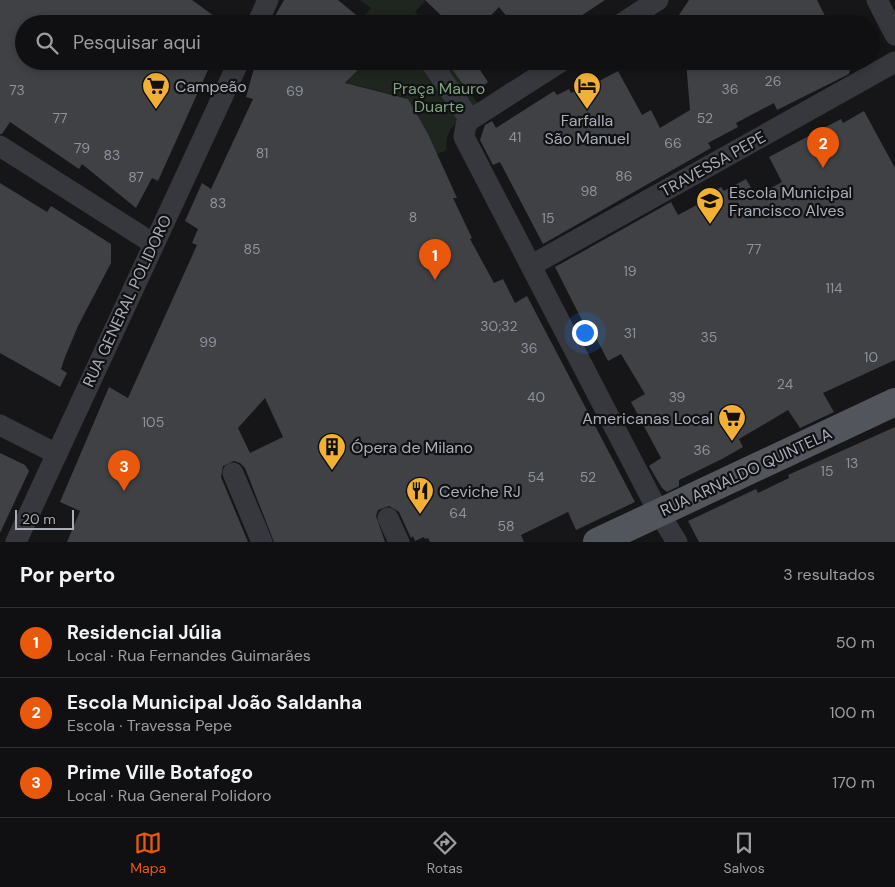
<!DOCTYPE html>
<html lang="pt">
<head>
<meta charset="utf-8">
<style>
  :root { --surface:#101012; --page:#19191b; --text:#f1f3f6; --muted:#9c9d9f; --line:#303032; --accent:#ea580c }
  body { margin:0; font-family:"DM Sans",sans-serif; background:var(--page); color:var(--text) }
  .scale { position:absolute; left:15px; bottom:12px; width:59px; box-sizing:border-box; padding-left:5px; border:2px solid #a8adb8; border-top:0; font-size:14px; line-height:18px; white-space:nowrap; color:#a8adb8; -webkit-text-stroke:4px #111113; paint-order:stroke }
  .you { position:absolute; left:584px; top:332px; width:18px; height:18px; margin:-12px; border:4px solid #fff; border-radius:50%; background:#1a73e8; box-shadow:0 0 0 8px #1a73e833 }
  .badge { display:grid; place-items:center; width:32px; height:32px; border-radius:50%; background:var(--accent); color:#fff; font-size:16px; font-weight:700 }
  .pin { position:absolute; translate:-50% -41px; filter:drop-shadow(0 1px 2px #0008) }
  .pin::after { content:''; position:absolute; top:26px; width:18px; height:15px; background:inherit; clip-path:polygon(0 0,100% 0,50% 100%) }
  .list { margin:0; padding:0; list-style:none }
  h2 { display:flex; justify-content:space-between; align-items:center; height:65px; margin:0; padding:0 20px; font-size:21px }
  h2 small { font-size:16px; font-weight:400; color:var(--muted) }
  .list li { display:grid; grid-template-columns:32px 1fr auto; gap:15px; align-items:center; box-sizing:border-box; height:70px; padding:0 20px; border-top:1px solid var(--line) }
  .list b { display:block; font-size:19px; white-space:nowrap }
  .list p { margin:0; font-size:16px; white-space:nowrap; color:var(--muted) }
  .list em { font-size:16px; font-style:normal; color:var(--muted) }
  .icon { flex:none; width:28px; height:28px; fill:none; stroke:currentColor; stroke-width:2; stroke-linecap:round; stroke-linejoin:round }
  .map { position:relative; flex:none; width:895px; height:542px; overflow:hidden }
  .search { position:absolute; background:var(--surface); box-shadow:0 2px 8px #0003; left:15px; right:15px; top:15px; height:55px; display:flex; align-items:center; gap:12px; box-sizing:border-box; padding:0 18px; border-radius:28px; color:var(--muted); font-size:19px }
  .sheet { height:275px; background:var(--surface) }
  nav { display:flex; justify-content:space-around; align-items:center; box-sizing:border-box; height:70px; border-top:1px solid var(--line); background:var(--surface); font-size:14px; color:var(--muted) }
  nav a { display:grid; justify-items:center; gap:2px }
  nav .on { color:var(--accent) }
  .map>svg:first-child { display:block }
  .green { fill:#1e261f }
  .building { fill:#404145; fill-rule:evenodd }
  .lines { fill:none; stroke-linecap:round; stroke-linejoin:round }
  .minor { stroke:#37383d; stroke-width:21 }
  .major { stroke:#53555c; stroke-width:28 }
  .labels { text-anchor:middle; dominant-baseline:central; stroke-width:4.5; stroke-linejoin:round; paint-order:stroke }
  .number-label { font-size:14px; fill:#8e929b }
  .poi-label { font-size:16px; fill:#a8adb8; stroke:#111113; text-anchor:start }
  .park-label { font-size:16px; fill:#7fa381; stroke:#111113 }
  .street-label { font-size:16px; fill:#a8adb8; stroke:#111113 }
</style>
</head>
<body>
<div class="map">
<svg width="895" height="542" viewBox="0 0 895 542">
  <rect width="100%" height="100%" fill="#161618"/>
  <g class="green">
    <polygon points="360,0 426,0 415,12 427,24 358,24 371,8"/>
    <path d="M367,61H457L451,66L479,105C463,116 443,127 447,150L437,154L407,98L346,83Z"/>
  </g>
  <g class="building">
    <polygon points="0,0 192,0 225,24 24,24 24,61 212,61 158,181 152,178 136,208 82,164 79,169 10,122 2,134 0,134"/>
    <polygon points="284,0 338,0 367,24 291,24 275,16"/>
    <polygon points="425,0 605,0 569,24 519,24 511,15 508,18 499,7 483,24 450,24"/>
    <polygon points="689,0 817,0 829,24 682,24 679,15"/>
    <path d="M256,61H367L345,83L408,99L428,134L457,198H453L472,238L470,239L494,283L503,279L515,303L527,296L635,502L576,530L568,512L521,535L524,542H430L428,538L425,539L424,537L415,541L413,536L411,538L399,512L389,506L378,510L376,516L385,542H274L245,468L240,463L234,461L223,466L221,477L248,542H67L80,511L60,502L109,387L128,398L197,245L192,243L198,229L185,221L202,183L211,189L253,99L246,97ZM265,398L283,437L250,453L238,428Z"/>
    <polygon points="446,61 474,61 488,82 471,95"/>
    <polygon points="686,61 852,61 849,74 777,110 774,103 736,123 738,127 708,143 711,148 543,244 500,162 493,165 480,140 485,125 492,121 496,128 554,91 557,95 569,89 571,93 583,87 584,89 618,71 642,115 651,110 660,128 690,110"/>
    <polygon points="864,111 895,168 895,360 823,393 834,412 800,428 788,410 739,439 743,447 722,459 679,480 679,486 667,492 662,488 649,466 661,458 631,402 645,394 621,354 608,361 594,334 590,336 555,267 671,202 678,215 708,199 707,195 721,187 724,191 746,179 756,196 782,182 769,157 841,119 843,123"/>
    <polygon points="0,183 47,212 51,206 111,244 111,263 78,326 65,357 61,369 67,373 60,387 0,353"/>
    <polygon points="895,427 895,542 699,542 688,521 756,489 758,493 789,478 788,475"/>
    <polygon points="0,453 25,465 29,471 0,533"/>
  </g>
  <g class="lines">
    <g class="minor">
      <polyline points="877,0 895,35"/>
      <polyline points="257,24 268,0"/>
      <polyline points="621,24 658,0"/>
      <polyline points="430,61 470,120"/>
      <polyline points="562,61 470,120 466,125 464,137 659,513 677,542"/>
      <polyline points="0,146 154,244"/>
      <polyline points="532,265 895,62"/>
      <polyline points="0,425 57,454"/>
      <polyline points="233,473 262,542"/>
      <polyline points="388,518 399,542"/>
      <polyline points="16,542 239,61"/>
    </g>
    <polyline class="major" points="597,542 895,402"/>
  </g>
  <defs>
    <symbol id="supermarket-pin" viewBox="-11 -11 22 30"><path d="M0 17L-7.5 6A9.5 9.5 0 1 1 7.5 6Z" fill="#f2b134" stroke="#111113"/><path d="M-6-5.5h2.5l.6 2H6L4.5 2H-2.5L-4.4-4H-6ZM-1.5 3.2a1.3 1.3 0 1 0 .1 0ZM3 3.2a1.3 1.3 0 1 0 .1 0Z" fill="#111"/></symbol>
    <symbol id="hotel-pin" viewBox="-11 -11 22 30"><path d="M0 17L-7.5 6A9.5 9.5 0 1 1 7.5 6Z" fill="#f2b134" stroke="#111113"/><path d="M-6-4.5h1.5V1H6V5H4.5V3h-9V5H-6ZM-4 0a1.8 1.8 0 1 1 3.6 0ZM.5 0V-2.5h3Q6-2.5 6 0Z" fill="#111"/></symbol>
    <symbol id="school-pin" viewBox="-11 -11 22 30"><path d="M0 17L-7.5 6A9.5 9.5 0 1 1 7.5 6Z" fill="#f2b134" stroke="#111113"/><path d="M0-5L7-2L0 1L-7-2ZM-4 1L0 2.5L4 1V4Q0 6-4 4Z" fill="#111"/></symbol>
    <symbol id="building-pin" viewBox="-11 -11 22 30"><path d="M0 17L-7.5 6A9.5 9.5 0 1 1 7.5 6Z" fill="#f2b134" stroke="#111113"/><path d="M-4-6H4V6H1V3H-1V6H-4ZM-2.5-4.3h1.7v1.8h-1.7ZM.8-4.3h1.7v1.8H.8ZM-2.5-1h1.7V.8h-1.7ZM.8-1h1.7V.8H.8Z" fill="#111"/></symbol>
    <symbol id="restaurant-pin" viewBox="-11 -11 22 30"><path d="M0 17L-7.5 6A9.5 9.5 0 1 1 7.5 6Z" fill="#f2b134" stroke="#111113"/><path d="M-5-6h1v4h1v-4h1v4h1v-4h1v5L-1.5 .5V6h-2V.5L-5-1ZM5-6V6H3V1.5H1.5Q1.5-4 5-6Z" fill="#111"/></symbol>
  </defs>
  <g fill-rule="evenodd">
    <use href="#supermarket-pin" x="140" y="70" width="32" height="43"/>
    <use href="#hotel-pin" x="571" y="70" width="32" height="43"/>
    <use href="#school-pin" x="694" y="185" width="32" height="43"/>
    <use href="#supermarket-pin" x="716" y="402" width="32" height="43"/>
    <use href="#building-pin" x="316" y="431" width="32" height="43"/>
    <use href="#restaurant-pin" x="404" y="475" width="32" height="43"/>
  </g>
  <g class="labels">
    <g class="number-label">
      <text x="773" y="81">26</text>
      <text x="730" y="89">36</text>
      <text x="17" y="90">73</text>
      <text x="295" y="91">69</text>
      <text x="60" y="118">77</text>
      <text x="705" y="118">52</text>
      <text x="515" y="137">41</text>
      <text x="673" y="143">66</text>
      <text x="82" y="148">79</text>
      <text x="262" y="153">81</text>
      <text x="112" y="155">83</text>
      <text x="624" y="176">86</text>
      <text x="136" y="177">87</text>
      <text x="589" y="191">98</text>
      <text x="218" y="203">83</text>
      <text x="413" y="217">8</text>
      <text x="548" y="218">15</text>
      <text x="252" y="249">85</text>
      <text x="754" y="249">77</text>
      <text x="630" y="271">19</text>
      <text x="834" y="288">114</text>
      <text x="499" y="326">30;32</text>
      <text x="630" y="333">31</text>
      <text x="709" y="337">35</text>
      <text x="208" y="342">99</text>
      <text x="529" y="348">36</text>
      <text x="871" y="357">10</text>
      <text x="785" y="384">24</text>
      <text x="536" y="397">40</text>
      <text x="677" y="397">39</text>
      <text x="153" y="422">105</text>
      <text x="702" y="450">36</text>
      <text x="852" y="463">13</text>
      <text x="827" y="471">15</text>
      <text x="536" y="477">54</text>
      <text x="588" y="477">52</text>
      <text x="458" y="513">64</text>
      <text x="506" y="526">58</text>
    </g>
    <g class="poi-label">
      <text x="175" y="86">Campeão</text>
      <text x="587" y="120" text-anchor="middle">Farfalla<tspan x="587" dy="18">São Manuel</tspan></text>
      <text x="729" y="192">Escola Municipal<tspan x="729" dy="18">Francisco Alves</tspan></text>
      <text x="713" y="418" text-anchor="end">Americanas Local</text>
      <text x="351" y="447">Ópera de Milano</text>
      <text x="439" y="491">Ceviche RJ</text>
    </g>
    <g class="park-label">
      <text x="439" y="88">Praça Mauro<tspan x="439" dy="18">Duarte</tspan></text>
    </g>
    <g class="street-label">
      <text transform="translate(713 164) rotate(-29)">TRAVESSA PEPE</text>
      <text transform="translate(127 301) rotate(-65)">RUA GENERAL POLIDORO</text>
      <text transform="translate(746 472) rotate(-25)">RUA ARNALDO QUINTELA</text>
    </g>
  </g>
</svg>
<div class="scale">20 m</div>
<div class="you"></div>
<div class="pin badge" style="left:435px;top:280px">1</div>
<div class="pin badge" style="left:823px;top:168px">2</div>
<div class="pin badge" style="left:124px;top:491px">3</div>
<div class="search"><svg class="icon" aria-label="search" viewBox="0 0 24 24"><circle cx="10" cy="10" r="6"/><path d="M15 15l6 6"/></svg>Pesquisar aqui</div>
</div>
<section class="sheet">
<h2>Por perto<small>3 resultados</small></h2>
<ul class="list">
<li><span class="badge">1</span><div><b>Residencial Júlia</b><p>Local · Rua Fernandes Guimarães</p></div><em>50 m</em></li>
<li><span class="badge">2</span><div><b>Escola Municipal João Saldanha</b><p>Escola · Travessa Pepe</p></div><em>100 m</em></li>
<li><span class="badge">3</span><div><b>Prime Ville Botafogo</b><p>Local · Rua General Polidoro</p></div><em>170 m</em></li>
</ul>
</section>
<nav>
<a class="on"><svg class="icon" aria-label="map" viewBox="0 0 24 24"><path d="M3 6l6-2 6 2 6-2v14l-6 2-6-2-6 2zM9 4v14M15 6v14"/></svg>Mapa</a>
<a><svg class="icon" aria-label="directions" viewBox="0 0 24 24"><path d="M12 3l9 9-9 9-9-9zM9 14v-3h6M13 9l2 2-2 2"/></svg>Rotas</a>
<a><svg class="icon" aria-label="saved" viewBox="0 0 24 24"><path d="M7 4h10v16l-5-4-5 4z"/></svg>Salvos</a>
</nav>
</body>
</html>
